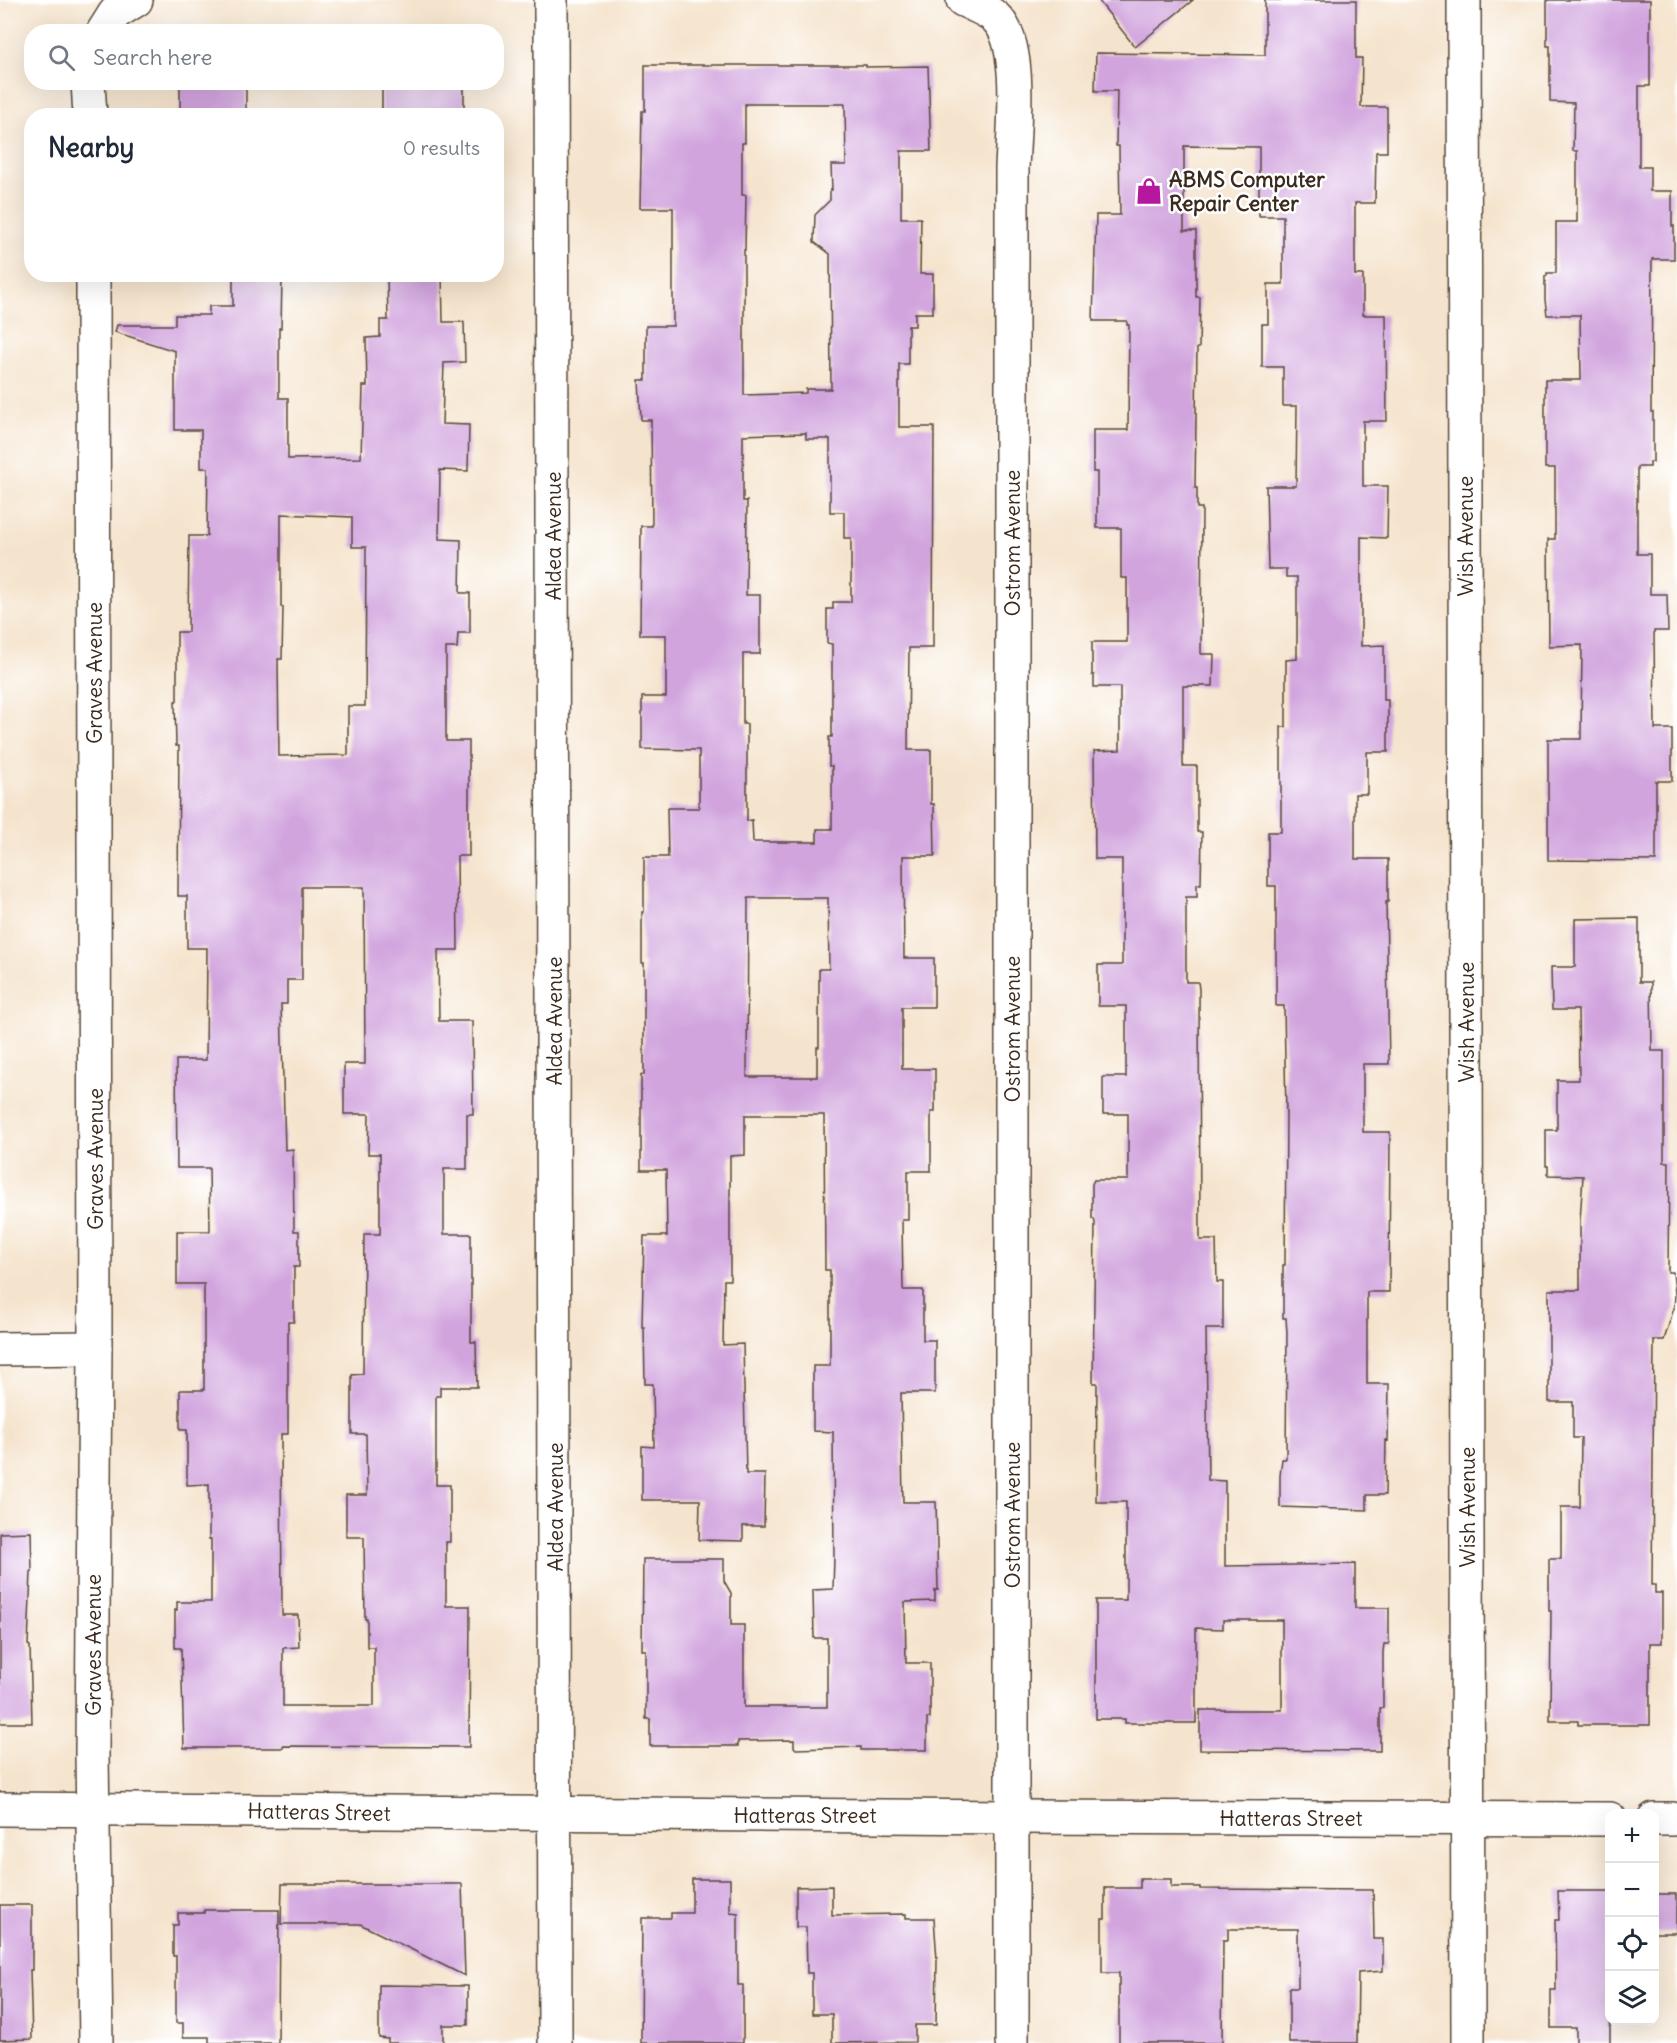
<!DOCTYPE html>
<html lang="en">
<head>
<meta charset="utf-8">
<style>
  :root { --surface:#fff; --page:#f6f6f7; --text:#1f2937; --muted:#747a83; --line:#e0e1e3 }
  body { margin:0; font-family:Delius,sans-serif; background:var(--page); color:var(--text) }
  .controls { position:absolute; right:18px; bottom:18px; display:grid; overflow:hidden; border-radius:12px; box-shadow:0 6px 24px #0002 }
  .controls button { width:54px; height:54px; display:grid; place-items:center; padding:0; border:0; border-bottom:2px solid var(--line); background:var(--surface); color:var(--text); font:30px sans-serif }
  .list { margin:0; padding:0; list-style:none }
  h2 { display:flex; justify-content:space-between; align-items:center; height:78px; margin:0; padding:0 24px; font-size:26px }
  h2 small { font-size:20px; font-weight:400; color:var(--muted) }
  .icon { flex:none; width:33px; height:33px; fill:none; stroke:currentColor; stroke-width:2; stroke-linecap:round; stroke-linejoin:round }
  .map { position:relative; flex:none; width:1677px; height:2043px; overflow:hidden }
  .search { position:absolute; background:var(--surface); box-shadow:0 6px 24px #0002; left:24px; top:24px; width:480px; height:66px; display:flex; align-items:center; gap:15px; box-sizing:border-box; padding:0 21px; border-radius:24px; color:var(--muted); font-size:22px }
  .panel { position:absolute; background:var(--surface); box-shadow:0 6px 24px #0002; left:24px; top:108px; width:480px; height:174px; border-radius:24px }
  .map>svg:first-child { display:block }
  .building { fill:#d1a4de; fill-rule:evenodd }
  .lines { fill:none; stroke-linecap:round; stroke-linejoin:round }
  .minor-casing { stroke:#574638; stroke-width:36 }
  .minor { stroke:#fff; stroke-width:33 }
  .labels { text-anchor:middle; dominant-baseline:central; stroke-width:5; stroke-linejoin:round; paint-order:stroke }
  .poi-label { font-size:21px; font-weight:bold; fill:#3b2a1e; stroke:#fff; text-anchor:start }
  .street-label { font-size:21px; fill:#3b2a1e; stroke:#fff }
</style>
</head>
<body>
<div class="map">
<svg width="1677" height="2043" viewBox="0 0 1677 2043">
  <rect width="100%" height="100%" fill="#fff"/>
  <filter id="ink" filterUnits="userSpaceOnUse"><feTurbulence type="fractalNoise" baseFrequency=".0167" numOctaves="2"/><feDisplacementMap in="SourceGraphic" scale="12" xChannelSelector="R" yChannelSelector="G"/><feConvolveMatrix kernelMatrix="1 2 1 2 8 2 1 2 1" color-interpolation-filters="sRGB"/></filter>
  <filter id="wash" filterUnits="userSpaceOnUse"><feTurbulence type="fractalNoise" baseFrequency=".008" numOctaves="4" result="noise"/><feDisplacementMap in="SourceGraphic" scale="24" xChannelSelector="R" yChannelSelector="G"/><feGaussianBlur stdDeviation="1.35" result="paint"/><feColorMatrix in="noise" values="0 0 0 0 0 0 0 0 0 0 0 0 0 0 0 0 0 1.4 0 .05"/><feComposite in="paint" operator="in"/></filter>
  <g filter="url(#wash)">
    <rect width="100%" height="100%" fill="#f5e4cd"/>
    <g id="blocks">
      <g class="building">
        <polygon points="1098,0 1193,0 1135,47"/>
        <polygon points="1265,0 1356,0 1356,58 1362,58 1361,107 1387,107 1387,152 1376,152 1375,203 1355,203 1355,275 1363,275 1363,315 1386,315 1387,421 1363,421 1363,486 1388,486 1387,538 1361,537 1361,646 1384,645 1384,700 1388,700 1388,752 1367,752 1367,794 1355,794 1355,859 1388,859 1388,902 1386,902 1389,1064 1363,1064 1363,1132 1390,1132 1389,1292 1367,1292 1367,1384 1389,1384 1388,1441 1386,1440 1385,1495 1367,1495 1367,1510 1280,1507 1280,1476 1282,1459 1286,1459 1287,1332 1286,1318 1283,1318 1283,1265 1285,1265 1286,1115 1284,1006 1276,1006 1276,886 1268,886 1268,832 1281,832 1281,727 1286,727 1286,660 1297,659 1297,577 1286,577 1286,569 1268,569 1266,486 1296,486 1297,406 1283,406 1283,367 1262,367 1262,324 1268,324 1268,284 1283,284 1283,216 1259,216 1259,147 1184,146 1184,231 1196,231 1196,297 1200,297 1199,348 1197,348 1195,488 1197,488 1197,508 1202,508 1201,654 1214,654 1213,686 1183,686 1183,766 1197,766 1197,832 1202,832 1201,884 1197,884 1197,897 1186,897 1186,982 1198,982 1199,989 1200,1240 1216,1240 1217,1282 1223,1282 1223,1329 1206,1329 1208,1480 1225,1481 1225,1566 1355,1564 1355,1608 1389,1608 1389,1644 1384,1644 1383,1652 1383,1708 1380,1708 1380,1751 1200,1750 1200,1710 1282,1710 1282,1620 1223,1620 1223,1629 1196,1628 1196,1723 1125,1723 1125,1719 1096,1719 1096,1600 1126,1600 1126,1502 1096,1502 1097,1383 1093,1383 1095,1223 1094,1219 1092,1219 1092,1184 1094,1180 1128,1180 1128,1114 1103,1114 1103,1077 1126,1077 1126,1006 1098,1006 1098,965 1122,965 1122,859 1095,859 1094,751 1120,750 1120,687 1094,687 1094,675 1092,675 1092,642 1127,642 1127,578 1121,578 1121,528 1097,528 1097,472 1093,472 1093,430 1128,430 1129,325 1127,325 1127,321 1093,321 1096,215 1120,215 1119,146 1116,146 1117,91 1095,91 1096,53 1265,55"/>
        <polygon points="1547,0 1650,0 1650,86 1639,86 1639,167 1650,167 1650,191 1672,191 1672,226 1674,226 1674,259 1652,259 1651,412 1653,412 1653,462 1650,462 1650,467 1637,467 1637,554 1650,554 1650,594 1667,594 1668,631 1654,631 1655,729 1672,729 1672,781 1656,781 1656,861 1548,860 1548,739 1581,739 1582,645 1549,646 1548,539 1555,539 1555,468 1545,468 1545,380 1581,380 1580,315 1547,315 1545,300 1545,276 1547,276 1547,273 1556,273 1556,222 1577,222 1577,151 1573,151 1574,103 1550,102 1550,46 1547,46"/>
        <path d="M645,65H866V67L928,66L931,151H901V218H921L920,274H933V313H915V326H908V364H899V427H934L933,648H909L908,750H931V804H934L935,856H903L904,958H934V1007H902V1069H935V1112H931V1171H908V1220H902L903,1290H923V1340H935V1393H901L903,1502H936L938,1590H935V1601L905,1602L906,1663H930V1718H927V1750H861V1747L796,1749L794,1747V1740L738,1741V1746H650V1719H646V1650H642L643,1559H724V1581L731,1593V1625H744V1707H827V1638H814L813,1590L833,1589L834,1558L833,1432L813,1431V1366H830V1270H825L824,1115H745V1155L730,1156V1280H724L723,1345L743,1344L746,1474H765L764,1526H743V1541L699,1540L700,1500H642V1446L654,1447L653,1384H645L644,1327H642L644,1236H667L666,1170H641V1075H644V963H642V912H644V857H668L667,808H699V750L642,749V697H666V635H640L641,526H652L651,420H641L639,380H646V326H673V208H640L642,111H645ZM745,104H845L846,165H831L832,190H830V200L815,215L814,242L830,254L831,389H806V393L744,395V250H745L746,195H742V143H745ZM806,433V439H830V512H844V538H851V602H833V609H827V643L832,644V737H829V766H832V829H817V842H753L752,820L747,821V724H743V654H760V595H746L747,501H743V435ZM748,898H828L829,969H819V1047H817V1077H747Z"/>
        <rect x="180" y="82" width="66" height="34"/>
        <rect x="382" y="82" width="82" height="34"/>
        <path d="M233,274H278V277H282L281,328H279V398H288V459L361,458L363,386H367L366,338L380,337V320H388L387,274H442L443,322H464L465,362L444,363L442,424L469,425L468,471L440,470L439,539L461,540L460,593H470V633H458L457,648H446V741H469V856H457L458,950H438L439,1021H472L473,1114H467V1169H444V1234H471V1342H476L477,1387H440V1396H436V1485H450V1542H446V1606H470L469,1747L283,1746V1748H184L181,1648H175V1610H177V1602H211V1539H209V1484L187,1485V1430H180V1390H204V1284H177V1231H210L209,1168H177L176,1060H206L207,948H187V896H178L179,746H176L175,701H177V632H188L189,536H207L208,468H201V430H175V351L115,332L117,325H175V315H209V306H233ZM281,514L352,517V547H366L365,706H348V755L279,756L278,659H282L283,607H281ZM302,887H364L365,1064H344V1114H369L368,1154H380V1234H364L363,1374L352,1375V1434H366L367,1495H346V1537H364L365,1619H367V1647H374V1706H283V1648L299,1647L298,1615H282L281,1434H288V1322H294V1267H299V1231H294L293,1149L285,1150L281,1004H287V980H302Z"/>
        <polygon points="1639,918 1639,982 1651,982 1652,1051 1664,1051 1664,1162 1669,1162 1668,1272 1673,1272 1675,1295 1674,1308 1664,1340 1654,1340 1652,1585 1655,1585 1655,1593 1662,1593 1662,1643 1650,1643 1650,1725 1578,1725 1578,1721 1550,1721 1551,1611 1549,1611 1549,1559 1561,1559 1561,1507 1580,1507 1581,1438 1573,1438 1573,1402 1549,1402 1549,1290 1580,1290 1580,1221 1583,1176 1548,1175 1548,1166 1546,1166 1546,1130 1557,1130 1557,1080 1579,1080 1578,1010 1552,1010 1551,967 1575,967 1575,919"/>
        <polygon points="31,1532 32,1572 31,1572 28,1645 30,1646 32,1723 0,1723 0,1533"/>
        <polygon points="692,1879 730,1879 730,1912 738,1913 738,1985 743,1985 743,2043 641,2043 642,1918 671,1918 671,1913 692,1913"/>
        <polygon points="1140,1879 1171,1879 1171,1887 1200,1887 1200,1889 1373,1890 1374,1939 1383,1939 1383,1971 1358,1973 1357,2043 1289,2043 1289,1988 1298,1988 1298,1929 1228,1929 1228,1940 1223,1940 1222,2043 1119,2043 1119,1973 1102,1973 1102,1919 1105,1919 1105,1888 1140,1888"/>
        <polygon points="282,1884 462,1884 465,1976 360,1924 281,1924"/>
        <polygon points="832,1886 832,1915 906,1914 906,1918 934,1918 937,1960 936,2025 915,2025 915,2042 832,2043 832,2014 812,2014 812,1973 807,1973 806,1927 796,1927 796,1887"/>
        <polygon points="1558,1891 1610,1891 1610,2043 1576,2043 1576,2028 1551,2028 1551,1990 1556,1990 1555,1920 1559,1920"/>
        <rect x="1654" y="1894" width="23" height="39"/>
        <polygon points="0,1905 32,1905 32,1970 30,1970 32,2039 0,2040"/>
        <polygon points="204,1910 279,1910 278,2043 209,2043 209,2037 183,2037 183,2023 176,2023 176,1956 173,1956 173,1925 178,1925 178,1913 204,1913"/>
        <polygon points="379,1985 468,1986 468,2025 443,2025 443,2043 388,2043 388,2039 379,2038"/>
      </g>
    </g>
  </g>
  <g filter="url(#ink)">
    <use href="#blocks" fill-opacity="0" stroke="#574638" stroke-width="1.5"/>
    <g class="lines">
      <defs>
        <g id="minor">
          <polyline points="551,0 555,2043"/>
          <path d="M963,0C973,5 988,10 996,18C1024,43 1013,134 1012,169V2043"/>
          <polyline points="1464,0 1468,2043"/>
          <polyline points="103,32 115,13 136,0"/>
          <polyline points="88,82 90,116"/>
          <polyline points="93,274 95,1348 92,1754 96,2043"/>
          <polyline points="0,1349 95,1348"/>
          <polyline points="0,1809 1012,1817 1610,1819"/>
          <polyline points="1654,1819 1672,1819"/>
        </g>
      </defs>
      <use href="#minor" class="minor-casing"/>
      <use href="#minor" class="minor"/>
    </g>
  </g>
  <defs>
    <symbol id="shop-bare" viewBox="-9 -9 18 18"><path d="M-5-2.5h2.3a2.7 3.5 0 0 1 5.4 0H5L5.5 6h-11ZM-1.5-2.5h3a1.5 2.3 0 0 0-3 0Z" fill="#b5179e" stroke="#fff" stroke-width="2.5" paint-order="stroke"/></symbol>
  </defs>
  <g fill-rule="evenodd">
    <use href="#shop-bare" x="1130" y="172" width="38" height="38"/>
  </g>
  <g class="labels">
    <g class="poi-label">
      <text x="1169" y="179">ABMS Computer<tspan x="1169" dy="24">Repair Center</tspan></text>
    </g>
    <g class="street-label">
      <text transform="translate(553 536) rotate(-90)">Aldea Avenue</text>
      <text transform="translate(1465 536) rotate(-90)">Wish Avenue</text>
      <text transform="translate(1012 543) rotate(-90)">Ostrom Avenue</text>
      <text transform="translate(94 673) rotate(-90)">Graves Avenue</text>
      <text transform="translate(554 1021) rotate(-90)">Aldea Avenue</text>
      <text transform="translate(1466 1022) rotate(-90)">Wish Avenue</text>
      <text transform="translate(1012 1029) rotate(-90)">Ostrom Avenue</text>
      <text transform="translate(95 1159) rotate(-90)">Graves Avenue</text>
      <text transform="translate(555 1507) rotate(-90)">Aldea Avenue</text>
      <text transform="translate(1467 1507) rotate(-90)">Wish Avenue</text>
      <text transform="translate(1012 1515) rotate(-90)">Ostrom Avenue</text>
      <text transform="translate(93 1645) rotate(-90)">Graves Avenue</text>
      <text transform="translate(319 1812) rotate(1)">Hatteras Street</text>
      <text x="805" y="1815">Hatteras Street</text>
      <text x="1291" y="1818">Hatteras Street</text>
    </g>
  </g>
</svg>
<div class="controls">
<button>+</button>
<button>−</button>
<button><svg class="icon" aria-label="locate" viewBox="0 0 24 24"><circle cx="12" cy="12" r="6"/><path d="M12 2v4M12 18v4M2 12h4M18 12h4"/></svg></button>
<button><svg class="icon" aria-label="layers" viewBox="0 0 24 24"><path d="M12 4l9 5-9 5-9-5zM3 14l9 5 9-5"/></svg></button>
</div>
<div class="search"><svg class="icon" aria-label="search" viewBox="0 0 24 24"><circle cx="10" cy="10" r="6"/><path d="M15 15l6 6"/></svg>Search here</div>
<section class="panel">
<h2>Nearby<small>0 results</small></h2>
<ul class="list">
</ul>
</section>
</div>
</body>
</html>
